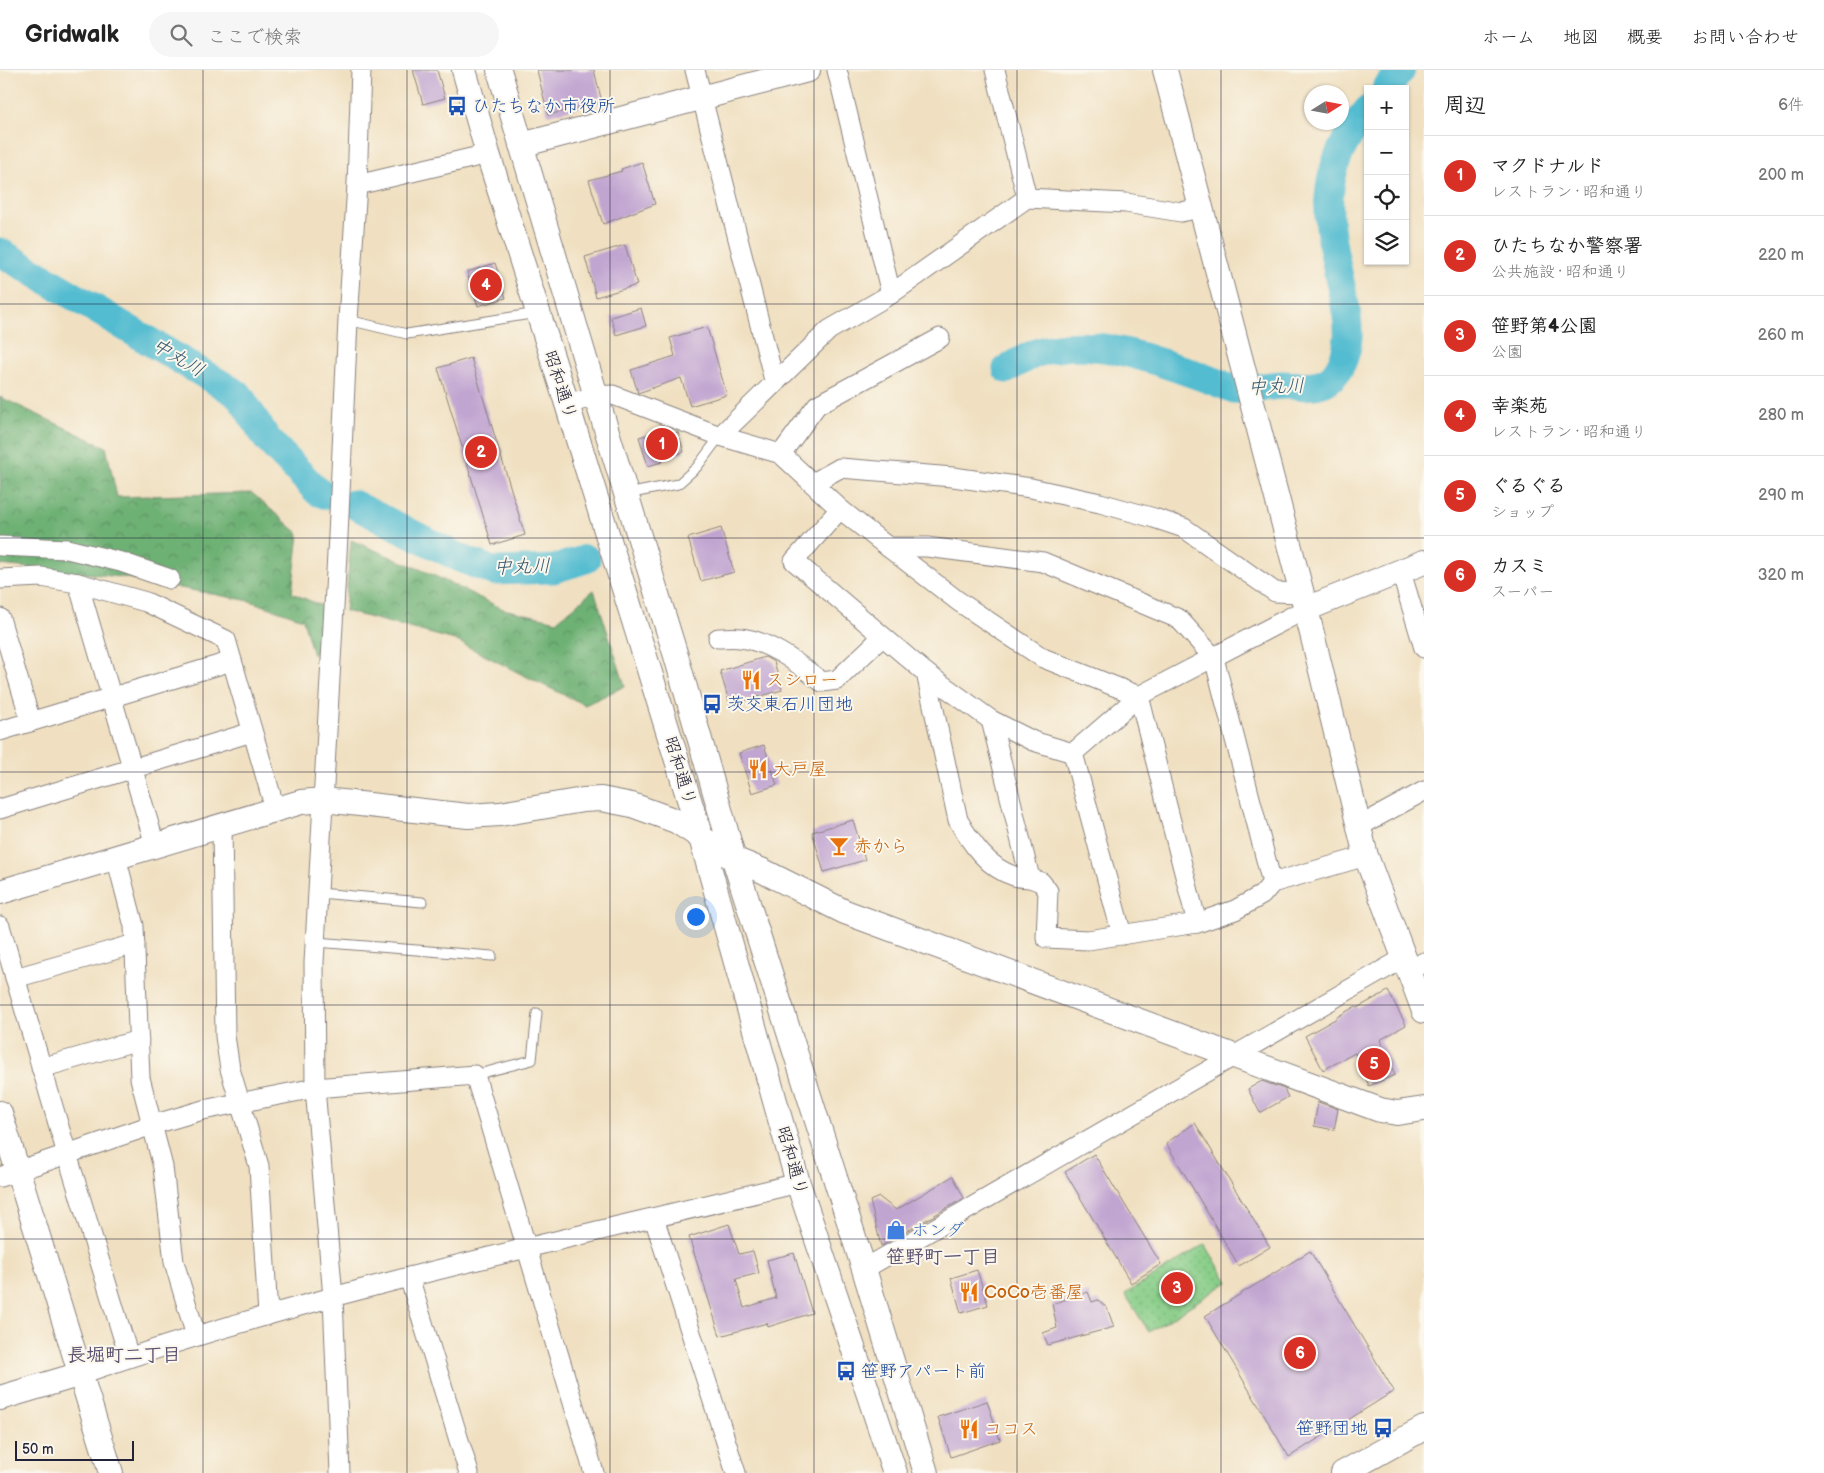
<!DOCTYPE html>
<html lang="ja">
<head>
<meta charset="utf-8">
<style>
  :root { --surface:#fff; --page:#f6f6f6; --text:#222; --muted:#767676; --line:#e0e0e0; --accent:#d93025 }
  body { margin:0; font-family:"Balsamiq Sans","Klee One",sans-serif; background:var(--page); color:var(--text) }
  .controls { position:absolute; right:15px; top:15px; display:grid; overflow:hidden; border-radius:0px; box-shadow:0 1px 4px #0004 }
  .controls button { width:45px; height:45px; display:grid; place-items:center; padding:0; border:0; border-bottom:1px solid var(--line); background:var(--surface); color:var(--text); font:25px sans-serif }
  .compass { position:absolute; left:1304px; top:15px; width:45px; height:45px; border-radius:50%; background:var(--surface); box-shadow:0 1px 4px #0004; rotate:79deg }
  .scale { position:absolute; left:15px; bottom:12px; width:119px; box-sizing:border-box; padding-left:5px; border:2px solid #22223b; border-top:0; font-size:14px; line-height:18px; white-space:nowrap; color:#22223b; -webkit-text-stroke:4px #fbf7ec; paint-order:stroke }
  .you { position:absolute; left:695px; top:846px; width:18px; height:18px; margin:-12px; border:4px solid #fff; border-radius:50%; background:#1a73e8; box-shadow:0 0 0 8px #1a73e833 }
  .badge { display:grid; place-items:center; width:32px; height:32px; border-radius:50%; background:var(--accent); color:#fff; font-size:16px; font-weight:700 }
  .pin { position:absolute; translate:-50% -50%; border:2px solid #fff; box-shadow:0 1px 5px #0006 }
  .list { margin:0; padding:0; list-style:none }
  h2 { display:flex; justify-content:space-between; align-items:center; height:65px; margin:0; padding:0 20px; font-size:21px }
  h2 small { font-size:16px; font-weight:400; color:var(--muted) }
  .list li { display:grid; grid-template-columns:32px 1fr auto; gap:15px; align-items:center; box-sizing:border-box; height:80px; padding:0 20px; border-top:1px solid var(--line) }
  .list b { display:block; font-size:19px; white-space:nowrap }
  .list p { margin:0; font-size:16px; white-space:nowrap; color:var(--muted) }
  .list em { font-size:16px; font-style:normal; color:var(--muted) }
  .icon { flex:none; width:28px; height:28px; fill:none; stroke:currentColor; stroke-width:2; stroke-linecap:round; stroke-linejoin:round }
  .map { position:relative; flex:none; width:1424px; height:1403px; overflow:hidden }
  header { display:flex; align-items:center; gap:30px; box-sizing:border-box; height:70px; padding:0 25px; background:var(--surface); border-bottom:1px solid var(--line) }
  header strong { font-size:24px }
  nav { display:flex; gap:28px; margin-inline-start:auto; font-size:18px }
  .search { width:350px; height:45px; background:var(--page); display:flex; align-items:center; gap:12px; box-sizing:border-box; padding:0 18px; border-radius:28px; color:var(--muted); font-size:19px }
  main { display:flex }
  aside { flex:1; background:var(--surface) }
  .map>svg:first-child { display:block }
  .green { fill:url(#green-dots); stroke:#567862 }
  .forest { fill:url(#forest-crowns); stroke:#486a58 }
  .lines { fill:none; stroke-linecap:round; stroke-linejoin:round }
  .river { stroke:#53bcd0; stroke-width:29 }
  .building { fill:#c1a5d1 }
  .service-casing { stroke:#89817e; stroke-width:11 }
  .minor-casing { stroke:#89817e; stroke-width:21 }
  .tertiary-casing { stroke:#89817e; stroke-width:26 }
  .service { stroke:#fff; stroke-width:9 }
  .minor { stroke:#fff; stroke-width:19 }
  .tertiary { stroke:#fff; stroke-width:24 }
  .grid { fill:none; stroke:#22223b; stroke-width:1; stroke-opacity:0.55 }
  .labels { text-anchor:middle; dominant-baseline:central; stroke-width:4; stroke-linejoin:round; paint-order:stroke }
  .transit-label { font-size:18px; fill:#164399; stroke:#fbf7ec; text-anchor:start }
  .street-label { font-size:18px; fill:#22223b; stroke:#fbf7ec }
  .food-label { font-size:18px; fill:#c56008; stroke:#fbf7ec; text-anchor:start }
  .shop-label { font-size:18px; fill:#366cbe; stroke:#fbf7ec; text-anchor:start }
  .water-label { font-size:19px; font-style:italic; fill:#33586f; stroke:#fbf7ec }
  .neighbourhood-label { font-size:19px; font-weight:bold; fill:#5a5070; stroke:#fbf7ec }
</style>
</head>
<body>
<header>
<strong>Gridwalk</strong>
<div class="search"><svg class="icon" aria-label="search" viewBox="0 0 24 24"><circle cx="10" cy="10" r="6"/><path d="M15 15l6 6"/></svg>ここで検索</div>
<nav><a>ホーム</a><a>地図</a><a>概要</a><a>お問い合わせ</a></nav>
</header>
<main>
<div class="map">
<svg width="1424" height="1403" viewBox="0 0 1424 1403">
  <defs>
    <pattern id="green-dots" width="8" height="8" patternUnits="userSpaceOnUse" patternTransform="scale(1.25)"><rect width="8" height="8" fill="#89ce89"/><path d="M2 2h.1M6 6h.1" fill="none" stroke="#76b177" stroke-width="1.8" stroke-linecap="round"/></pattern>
    <pattern id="forest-crowns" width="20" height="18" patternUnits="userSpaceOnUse" patternTransform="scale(1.25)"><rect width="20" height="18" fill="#6eb175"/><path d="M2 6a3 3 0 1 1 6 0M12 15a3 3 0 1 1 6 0" fill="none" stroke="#5a9061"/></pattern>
  </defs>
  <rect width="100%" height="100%" fill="#fbf7ec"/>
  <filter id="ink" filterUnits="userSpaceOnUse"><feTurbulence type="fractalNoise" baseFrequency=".02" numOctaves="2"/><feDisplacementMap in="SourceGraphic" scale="10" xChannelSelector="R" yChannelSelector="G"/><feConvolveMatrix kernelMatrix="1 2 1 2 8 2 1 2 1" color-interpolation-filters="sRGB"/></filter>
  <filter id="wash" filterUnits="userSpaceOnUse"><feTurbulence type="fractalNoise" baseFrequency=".0096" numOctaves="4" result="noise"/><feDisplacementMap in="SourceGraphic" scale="20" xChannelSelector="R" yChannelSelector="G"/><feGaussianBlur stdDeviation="1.12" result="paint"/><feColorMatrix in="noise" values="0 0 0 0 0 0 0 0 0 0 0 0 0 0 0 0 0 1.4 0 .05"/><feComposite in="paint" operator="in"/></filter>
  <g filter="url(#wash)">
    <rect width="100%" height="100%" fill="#f0e0c1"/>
    <polygon class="green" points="1205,1174 1228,1212 1149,1262 1125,1224"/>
    <g class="forest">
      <polygon points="0,327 106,377 117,427 252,423 299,464 292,523 324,537 329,571 313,585 303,549 250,531 122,507 0,495"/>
      <polygon points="351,470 431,504 503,539 557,551 594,520 625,616 585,635 519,603 455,570 345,541"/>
    </g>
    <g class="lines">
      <g class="river">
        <polyline points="1386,19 1401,0"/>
        <polyline points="0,182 239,325 267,369 318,422 327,425"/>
        <path d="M1007,299C1016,294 1026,287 1037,283C1093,263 1160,292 1213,311C1220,313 1227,317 1234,319C1250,321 1268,315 1284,315C1297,315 1312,318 1325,312C1340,305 1347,283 1348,267C1349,253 1346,239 1343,226C1337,195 1327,160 1329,128C1331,93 1345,67 1368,40"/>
        <polyline points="353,434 462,489 493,501 554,499 586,489"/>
      </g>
    </g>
    <g id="blocks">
      <g class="building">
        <polygon points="413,0 437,0 445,28 423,34"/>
        <polygon points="537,0 594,0 602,32 548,45"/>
        <polygon points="642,92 655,134 603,154 589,110 622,101 621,99"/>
        <polygon points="625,175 637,215 596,227 585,187"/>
        <polygon points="495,193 506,228 478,236 467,202"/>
        <polygon points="641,238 646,256 616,265 611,247"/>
        <polygon points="707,257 727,325 690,336 681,308 638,323 631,300 675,286 670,268"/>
        <polygon points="471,288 525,465 492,475 438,298"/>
        <polygon points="664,360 665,365 678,362 684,382 664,388 662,392 648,396 639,367"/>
        <polygon points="721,458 734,502 701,511 688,468"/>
        <polygon points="765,587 774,592 782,620 730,635 720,601"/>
        <polygon points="764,675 777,715 752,723 739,683"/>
        <polygon points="853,750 865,790 824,802 812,762"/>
        <polygon points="1388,921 1406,955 1380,970 1395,1005 1369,1016 1355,983 1323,1000 1305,966 1337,948 1337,947 1356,936 1357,938"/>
        <polygon points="1262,1011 1284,1019 1288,1027 1260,1043 1248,1019"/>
        <polygon points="1318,1032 1338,1039 1334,1060 1314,1056"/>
        <polygon points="1195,1053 1270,1177 1239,1196 1166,1073"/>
        <polygon points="1094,1084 1161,1194 1131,1213 1065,1102"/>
        <polygon points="953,1106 964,1128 881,1176 870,1131 879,1127 896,1140"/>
        <polygon points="729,1154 739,1184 753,1181 759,1203 736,1209 744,1238 776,1228 767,1190 794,1183 812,1243 768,1257 767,1253 720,1266 689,1167"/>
        <polygon points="1310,1181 1394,1321 1289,1387 1205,1246"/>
        <polygon points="977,1200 988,1235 961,1243 951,1208"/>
        <polygon points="1088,1222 1092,1232 1098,1230 1107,1238 1114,1257 1048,1275 1043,1263 1057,1258 1052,1234"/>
        <polygon points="987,1331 1000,1370 951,1387 938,1347"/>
      </g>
    </g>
  </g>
  <g filter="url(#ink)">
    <use href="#blocks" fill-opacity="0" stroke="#89817e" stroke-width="1"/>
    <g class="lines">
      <defs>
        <g id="service">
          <polyline points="348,250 407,264 537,243"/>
          <polyline points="627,424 678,414 697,397 720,366"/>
          <polyline points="319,823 422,832"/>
          <polyline points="316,872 492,886"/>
          <polyline points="475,1005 532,990 537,943"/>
        </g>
        <g id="minor">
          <polyline points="695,0 775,314"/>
          <polyline points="837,0 891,224"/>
          <polyline points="995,0 1027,128"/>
          <polyline points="357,115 488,84"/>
          <polyline points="567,334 596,326 613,325 720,366 781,384 840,439 888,477 958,531 1043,588 1139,626"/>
          <polyline points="720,366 829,260 891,224 1027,128 1126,133 1181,142 1201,138"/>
          <polyline points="781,384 817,335 940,268"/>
          <polyline points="813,413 840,398 953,407 1031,418 1100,433 1154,448 1184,458 1275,522 1300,523"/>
          <polyline points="840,439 794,491 926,603 991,650 1033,671 1073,683"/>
          <polyline points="0,476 67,479 121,492 170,509"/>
          <polyline points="888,477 927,477 1043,492 1179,549 1214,588 1272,813"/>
          <polyline points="1401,502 1424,578"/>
          <polyline points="0,509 41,507 78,513 146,532 226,570 275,739"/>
          <polyline points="78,513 155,775"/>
          <polyline points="0,548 31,652"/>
          <path d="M718,568C725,568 733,567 741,568C772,572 798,594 822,612L837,610L882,567"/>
          <path d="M926,603L958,750C971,773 988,798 1014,806C1019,808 1025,807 1030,808"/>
          <polyline points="1139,626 1197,853"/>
          <polyline points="991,650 1030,808 1041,812 1048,821 1046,868 1088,870 1197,853 1235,840 1262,825 1272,813 1366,786"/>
          <polyline points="0,661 232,591"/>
          <polyline points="1073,683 1139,626 1306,539"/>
          <polyline points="1073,683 1122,865"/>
          <polyline points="0,739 252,662"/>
          <polyline points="222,756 225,966 230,999 259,1096 268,1245"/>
          <polyline points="1358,757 1424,721"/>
          <polyline points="116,787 134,856 140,1008 163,1097 174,1192 196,1266"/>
          <polyline points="0,856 67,1084 129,1287"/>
          <polyline points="1409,901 1424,892"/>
          <polyline points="15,908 135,874"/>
          <polyline points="41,998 139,970"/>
          <polyline points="0,1107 152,1055 203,1040 315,1018 475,1005 594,1403"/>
          <polyline points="654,1148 736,1403"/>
          <polyline points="864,1199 1404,888"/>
          <polyline points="409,1207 469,1403"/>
          <path d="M81,1304C315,1222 558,1172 798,1113"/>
          <polyline points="340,1403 333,1227 315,1018 314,893 338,466 348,250 357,115 361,0"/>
        </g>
        <g id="tertiary">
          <polyline points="464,0 488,84 567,334 701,768 798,1113 895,1403"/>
          <polyline points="499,0 596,326 676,586 734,789 864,1199 926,1403"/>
          <polyline points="1165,0 1306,539 1366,786 1424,941"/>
          <polyline points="521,75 808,0"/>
          <polyline points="1306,539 1424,492"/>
          <polyline points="0,822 301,732 324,730 468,746 500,744 583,730 601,729 632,735 676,751 734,789 761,800 845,842 1380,1040 1397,1043 1424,1039"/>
          <polyline points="0,1043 111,1403"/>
          <polyline points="0,1328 81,1304"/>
          <polyline points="1343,1403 1424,1358"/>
        </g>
      </defs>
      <use href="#service" class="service-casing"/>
      <use href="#minor" class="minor-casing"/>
      <use href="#tertiary" class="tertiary-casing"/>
      <use href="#service" class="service"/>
      <use href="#minor" class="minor"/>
      <use href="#tertiary" class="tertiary"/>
    </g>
  </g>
  <path class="grid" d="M203,0V1403M407,0V1403M610,0V1403M814,0V1403M1017,0V1403M1221,0V1403M0,234H1424M0,468H1424M0,702H1424M0,935H1424M0,1169H1424"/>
  <defs>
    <symbol id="bus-bare" viewBox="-9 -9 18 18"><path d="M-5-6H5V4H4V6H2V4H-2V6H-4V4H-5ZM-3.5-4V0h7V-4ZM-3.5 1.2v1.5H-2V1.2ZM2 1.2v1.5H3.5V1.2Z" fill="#1a4fb4" stroke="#fbf7ec" stroke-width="2.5" paint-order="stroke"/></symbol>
    <symbol id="restaurant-bare" viewBox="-9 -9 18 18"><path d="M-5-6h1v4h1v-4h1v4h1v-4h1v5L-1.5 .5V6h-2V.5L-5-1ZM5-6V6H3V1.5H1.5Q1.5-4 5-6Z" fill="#e8710a" stroke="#fbf7ec" stroke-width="2.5" paint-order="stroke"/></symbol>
    <symbol id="bar-bare" viewBox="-9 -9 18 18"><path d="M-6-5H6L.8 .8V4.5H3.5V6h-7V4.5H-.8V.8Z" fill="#e8710a" stroke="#fbf7ec" stroke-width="2.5" paint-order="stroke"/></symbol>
    <symbol id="shop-bare" viewBox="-9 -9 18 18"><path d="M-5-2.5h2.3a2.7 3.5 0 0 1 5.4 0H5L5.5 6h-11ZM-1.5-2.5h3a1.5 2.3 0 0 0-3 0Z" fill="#3f7fe0" stroke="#fbf7ec" stroke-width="2.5" paint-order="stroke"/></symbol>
  </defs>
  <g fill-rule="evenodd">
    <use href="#bus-bare" x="443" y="22" width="28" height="28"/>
    <use href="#restaurant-bare" x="737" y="596" width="28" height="28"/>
    <use href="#bus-bare" x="698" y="620" width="28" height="28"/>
    <use href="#restaurant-bare" x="744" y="685" width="28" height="28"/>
    <use href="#bar-bare" x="825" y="762" width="28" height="28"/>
    <use href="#shop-bare" x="882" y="1146" width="28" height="28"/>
    <use href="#restaurant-bare" x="955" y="1208" width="28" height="28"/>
    <use href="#bus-bare" x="832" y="1287" width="28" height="28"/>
    <use href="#bus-bare" x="1369" y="1344" width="28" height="28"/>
    <use href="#restaurant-bare" x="955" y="1345" width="28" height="28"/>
  </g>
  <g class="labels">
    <g class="transit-label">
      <text x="472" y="36">ひたちなか市役所</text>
      <text x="727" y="634">茨交東石川団地</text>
      <text x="861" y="1301">笹野アパート前</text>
      <text x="1368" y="1358" text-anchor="end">笹野団地</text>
    </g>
    <g class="street-label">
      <text transform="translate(560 315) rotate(72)">昭和通り</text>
      <text transform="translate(680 701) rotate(73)">昭和通り</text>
      <text transform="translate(792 1091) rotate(74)">昭和通り</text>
    </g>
    <g class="food-label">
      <text x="766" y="610">スシロー</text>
      <text x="773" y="699">大戸屋</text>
      <text x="854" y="776">赤から</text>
      <text x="984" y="1222">CoCo壱番屋</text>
      <text x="984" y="1359">ココス</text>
    </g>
    <g class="shop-label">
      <text x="911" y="1160">ホンダ</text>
    </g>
    <g class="water-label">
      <text transform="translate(178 288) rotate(31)">中丸川</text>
      <text transform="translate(1276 317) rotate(-2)">中丸川</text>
      <text transform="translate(522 497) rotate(-1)">中丸川</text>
    </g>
    <g class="neighbourhood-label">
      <text x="943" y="1187">笹野町一丁目</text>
      <text x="124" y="1285">長堀町二丁目</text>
    </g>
  </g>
</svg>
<div class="controls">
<button>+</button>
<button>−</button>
<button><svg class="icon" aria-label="locate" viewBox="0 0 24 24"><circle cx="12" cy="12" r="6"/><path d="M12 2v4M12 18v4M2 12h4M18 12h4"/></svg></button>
<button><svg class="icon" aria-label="layers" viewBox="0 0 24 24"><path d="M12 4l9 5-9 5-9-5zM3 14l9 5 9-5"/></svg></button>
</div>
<svg class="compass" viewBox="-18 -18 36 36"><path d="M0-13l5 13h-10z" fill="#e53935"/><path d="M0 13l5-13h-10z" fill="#767676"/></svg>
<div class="scale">50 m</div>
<div class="you"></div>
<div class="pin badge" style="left:662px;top:374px">1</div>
<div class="pin badge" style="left:481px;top:382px">2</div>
<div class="pin badge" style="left:1177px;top:1218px">3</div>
<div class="pin badge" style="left:486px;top:215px">4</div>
<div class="pin badge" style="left:1374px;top:994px">5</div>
<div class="pin badge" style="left:1300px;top:1283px">6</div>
</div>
<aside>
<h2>周辺<small>6件</small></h2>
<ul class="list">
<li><span class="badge">1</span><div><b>マクドナルド</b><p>レストラン · 昭和通り</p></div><em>200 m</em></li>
<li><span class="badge">2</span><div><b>ひたちなか警察署</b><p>公共施設 · 昭和通り</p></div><em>220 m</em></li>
<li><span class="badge">3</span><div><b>笹野第4公園</b><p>公園</p></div><em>260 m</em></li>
<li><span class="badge">4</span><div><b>幸楽苑</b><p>レストラン · 昭和通り</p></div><em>280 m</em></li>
<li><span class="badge">5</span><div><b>ぐるぐる</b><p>ショップ</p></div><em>290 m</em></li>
<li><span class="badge">6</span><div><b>カスミ</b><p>スーパー</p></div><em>320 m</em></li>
</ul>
</aside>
</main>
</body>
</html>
